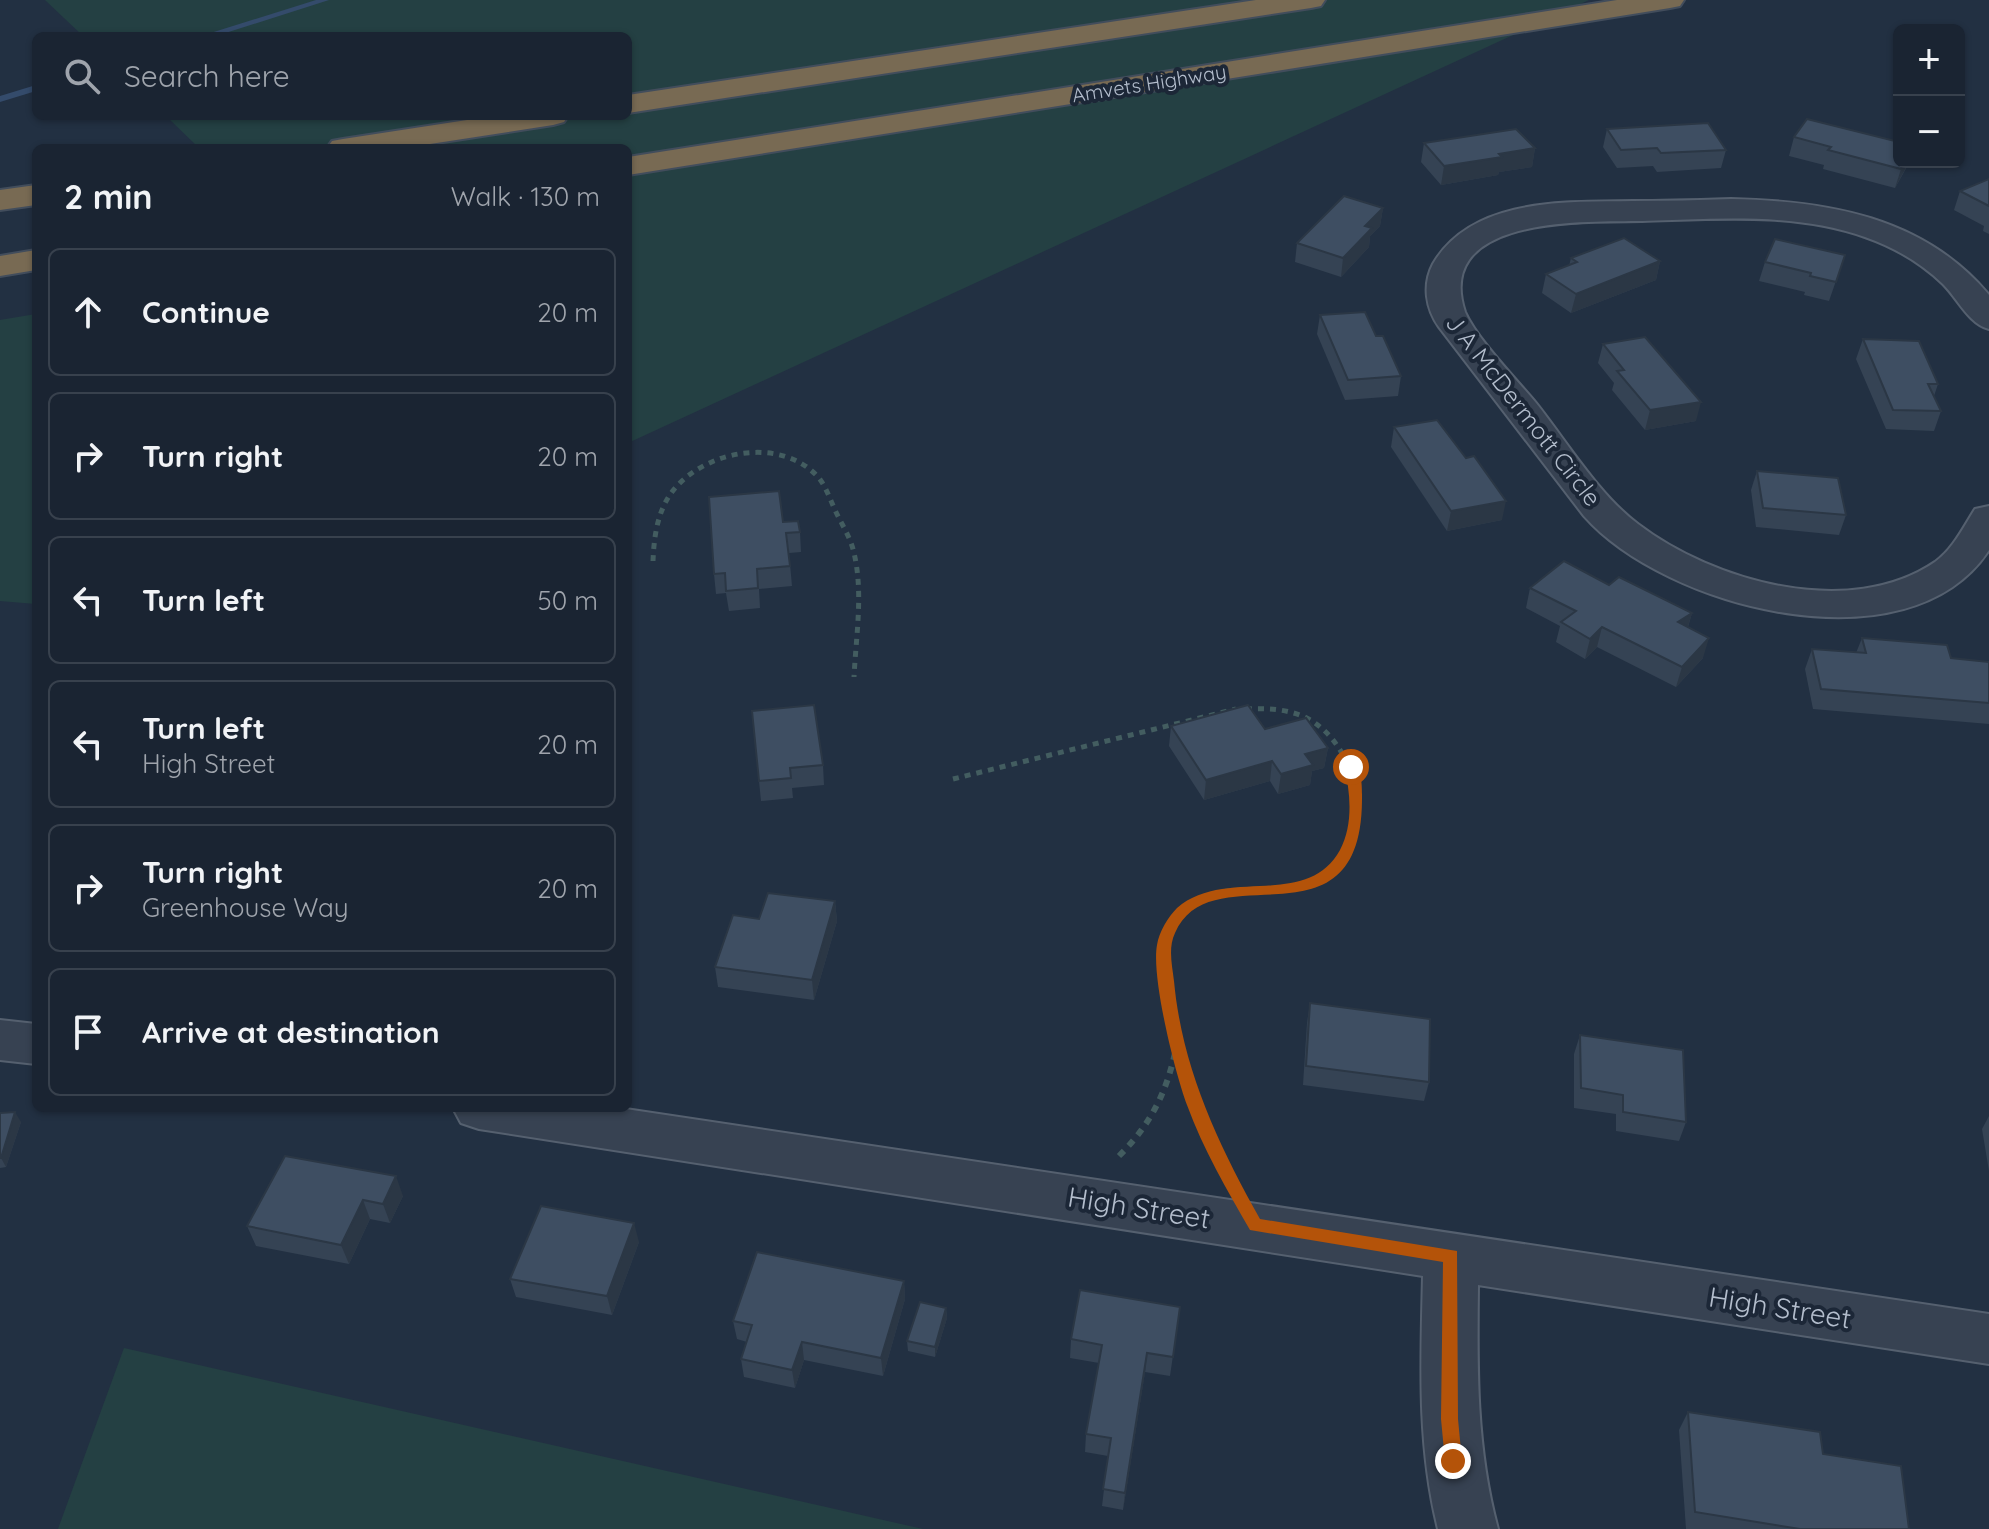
<!DOCTYPE html>
<html lang="en">
<head>
<meta charset="utf-8">
<style>
  :root { --surface:#1a2432; --page:#232c3a; --text:#f1f3f6; --muted:#9fa4ac; --line:#38414d }
  body { margin:0; font-family:Quicksand,sans-serif; background:var(--page); color:var(--text) }
  .controls { position:absolute; right:24px; top:24px; display:grid; overflow:hidden; border-radius:12px; box-shadow:0 2px 6px #0004 }
  .controls button { width:72px; height:72px; display:grid; place-items:center; padding:0; border:0; border-bottom:2px solid var(--line); background:var(--surface); color:var(--text); font:40px sans-serif }
  .stop { position:absolute; width:24px; height:24px; margin:-18px; border:6px solid #b45309; border-radius:50%; background:#fff }
  .stop.end { background:#b45309; border-color:#fff; box-shadow:0 2px 8px #0008 }
  .list { margin:0; padding:0; list-style:none }
  h2 { display:flex; justify-content:space-between; align-items:center; height:104px; margin:0; padding:0 32px; font-size:34px }
  h2 small { font-size:26px; font-weight:400; color:var(--muted) }
  .list li { display:grid; grid-template-columns:52px 1fr auto; gap:24px; align-items:center; box-sizing:border-box; height:128px; margin:0 16px 16px; padding:0 16px; border:2px solid var(--line); border-radius:12px }
  .list b { display:block; font-size:30px; white-space:nowrap }
  .list p { margin:0; font-size:26px; white-space:nowrap; color:var(--muted) }
  .list em { font-size:26px; font-style:normal; color:var(--muted) }
  .icon { flex:none; width:44px; height:44px; fill:none; stroke:currentColor; stroke-width:2; stroke-linecap:round; stroke-linejoin:round }
  .map { position:relative; flex:none; width:1989px; height:1529px; overflow:hidden }
  .search { position:absolute; background:var(--surface); box-shadow:0 2px 6px #0004; left:32px; top:32px; width:600px; height:88px; display:flex; align-items:center; gap:20px; box-sizing:border-box; padding:0 28px; border-radius:12px; color:var(--muted); font-size:30px }
  .panel { position:absolute; background:var(--surface); box-shadow:0 2px 6px #0004; left:32px; top:144px; width:600px; height:968px; border-radius:12px }
  .map>svg:first-child { display:block }
  .green { fill:#244043 }
  .lines { fill:none; stroke-linecap:round; stroke-linejoin:round }
  .stream { fill:#344b6b; fill-rule:evenodd }
  .minor-casing { stroke:#55606f; stroke-width:4 }
  .highway-casing { stroke:#424d5c; stroke-width:4 }
  .path-far1 { stroke:#435d60; stroke-width:5; stroke-dasharray:6 6; stroke-linecap:butt }
  .path { stroke:#435d60; stroke-width:6; stroke-dasharray:7 7; stroke-linecap:butt }
  .minor { fill:#374252; fill-rule:evenodd }
  .highway { fill:#786a53; fill-rule:evenodd }
  .wall { fill:#354354 }
  .shaded-wall { fill:#2b3745 }
  .building { fill:#3e4e62; stroke:#2b3745; stroke-width:2 }
  .route { fill:#b45309 }
  .labels { text-anchor:middle; dominant-baseline:central; stroke-width:8; stroke-linejoin:round; paint-order:stroke }
  .far-street-label { font-size:20px; fill:#b3bdcc; stroke:#1c2737 }
  .street-label { font-size:24px; fill:#b3bdcc; stroke:#1c2737 }
  .near-street-label { font-size:28px; fill:#b3bdcc; stroke:#1c2737 }
</style>
</head>
<body>
<div class="map">
<svg width="1989" height="1529" viewBox="0 0 1989 1529">
  <rect width="100%" height="100%" fill="#223042"/>
  <g class="green">
    <polygon points="45,0 1589,0 628,443 628,148 199,148 166,116 628,116 628,36 83,36"/>
    <polygon points="36,314 36,604 0,601 0,320"/>
    <polygon points="124,1348 923,1529 58,1529"/>
  </g>
  <g class="lines">
    <g class="stream">
      <polygon points="316,0 329,0 216,36 201,36"/>
      <polygon points="36,85 36,91 0,102 0,96"/>
    </g>
    <defs>
      <g id="minor">
        <path d="M1731,199C1827,201 1924,217 1989,295V329C1969,324 1958,299 1943,284C1921,263 1894,247 1865,237C1794,212 1716,219 1642,221C1586,222 1433,215 1465,312C1477,339 1516,379 1536,403C1567,442 1599,495 1638,524C1714,582 1850,620 1935,562C1953,549 1963,528 1975,509L1989,506V550C1909,672 1665,608 1584,516L1439,327C1426,309 1422,285 1433,264C1472,197 1567,202 1633,201C1666,201 1699,200 1731,199Z"/>
        <polygon points="0,1020 36,1024 36,1064 0,1060"/>
        <path d="M453,1108H619L1989,1314V1364L1478,1285C1477,1368 1476,1448 1498,1529H1438C1417,1445 1421,1362 1423,1276L479,1129L461,1123Z"/>
      </g>
      <g id="highway">
        <polygon points="1256,0 1325,0 1321,6 1311,8 628,113 628,95"/>
        <polygon points="1617,0 1684,0 1680,6 1670,8 628,175 628,157"/>
        <polygon points="493,116 568,116 564,122 553,125 404,148 327,148 332,141 343,139"/>
        <polygon points="36,185 36,205 0,210 0,190"/>
        <polygon points="36,250 36,270 0,276 0,256"/>
      </g>
    </defs>
    <use href="#minor" class="minor-casing"/>
    <use href="#highway" class="highway-casing"/>
    <g class="path-far1">
      <path d="M653,561C654,535 658,507 676,487C710,449 783,437 819,478C826,487 830,499 835,510C841,523 849,535 853,549C864,590 856,635 854,677"/>
      <path d="M1246,709C1268,708 1293,709 1312,721C1369,757 1377,865 1304,886"/>
      <polyline points="953,779 1236,709"/>
    </g>
    <g class="path">
      <path d="M1119,1156C1151,1124 1167,1092 1176,1048"/>
      <path d="M1226,1173C1198,1116 1117,935 1202,898C1236,884 1276,895 1311,884"/>
    </g>
    <use href="#minor" class="minor"/>
    <use href="#highway" class="highway"/>
  </g>
  <g class="wall">
    <polygon points="1607,129 1726,150 1721,168 1657,172 1653,166 1617,168 1603,147"/>
    <polygon points="1794,137 1908,165 1895,188 1823,169 1824,165 1789,156"/>
    <polygon points="1424,143 1535,148 1532,167 1499,172 1498,175 1441,185 1421,162"/>
    <polygon points="1989,179 1989,234 1983,231 1984,226 1954,210 1960,191"/>
    <polygon points="1383,208 1380,226 1370,236 1369,247 1341,277 1295,262 1297,243"/>
    <polygon points="1845,255 1829,301 1804,295 1805,292 1759,281 1765,262"/>
    <polygon points="1571,258 1660,261 1656,280 1571,313 1542,293 1546,274 1569,266"/>
    <polygon points="1320,315 1376,336 1401,376 1398,396 1345,400 1317,334"/>
    <polygon points="1863,339 1938,384 1934,396 1941,411 1934,431 1886,429 1856,359"/>
    <polygon points="1603,344 1696,421 1645,430 1612,390 1614,383 1598,363"/>
    <polygon points="1394,427 1466,458 1502,520 1447,531 1391,447"/>
    <polygon points="1757,471 1846,515 1839,535 1756,527 1751,490"/>
    <polygon points="783,522 800,532 801,552 789,553 792,586 759,589 760,608 729,611 726,593 716,594 714,574"/>
    <polygon points="1609,585 1692,613 1688,627 1703,658 1676,687 1597,647 1585,659 1556,642 1560,626 1526,608 1530,588"/>
    <polygon points="1862,638 1951,658 1989,662 1989,724 1813,709 1805,669 1812,649 1856,653"/>
    <polygon points="752,711 823,765 824,785 792,788 793,798 761,801"/>
    <polygon points="1171,726 1265,729 1328,748 1324,768 1312,771 1310,785 1278,794 1270,781 1204,800 1169,746"/>
    <polygon points="835,901 837,921 814,1000 718,987 715,967 759,919"/>
    <polygon points="1310,1003 1429,1082 1424,1101 1303,1085 1307,1023"/>
    <polygon points="1580,1035 1686,1122 1679,1141 1616,1131 1616,1114 1574,1108 1574,1054"/>
    <polygon points="0,1113 21,1122 6,1167 0,1168"/>
    <polygon points="1989,1116 1989,1171 1982,1129"/>
    <polygon points="285,1156 403,1196 390,1223 370,1219 349,1264 256,1246 247,1226"/>
    <polygon points="639,1242 612,1315 516,1297 510,1279"/>
    <polygon points="904,1281 905,1299 883,1376 804,1360 795,1388 744,1377 741,1359 747,1342 737,1339 733,1321"/>
    <polygon points="1180,1307 1170,1376 1145,1372 1123,1510 1102,1506 1108,1456 1085,1452 1086,1434 1099,1363 1070,1358 1071,1339"/>
    <polygon points="946,1308 947,1318 935,1357 908,1351 907,1341"/>
    <polygon points="1688,1412 1909,1529 1686,1529 1679,1430"/>
  </g>
  <g class="shaded-wall">
    <polygon points="1535,148 1532,167 1499,172 1498,175 1441,185 1444,166 1499,154"/>
    <polygon points="1905,162 1909,162 1895,188 1901,169"/>
    <polygon points="1383,208 1380,226 1370,236 1369,247 1341,277 1343,258 1365,226"/>
    <polygon points="1660,261 1656,280 1571,313 1576,294"/>
    <polygon points="1701,402 1696,421 1645,430 1650,410"/>
    <polygon points="1506,501 1502,520 1447,531 1451,511"/>
    <polygon points="1692,613 1686,633 1678,622"/>
    <polygon points="1602,627 1597,647 1585,659 1590,639"/>
    <polygon points="1709,638 1703,658 1676,687 1682,667"/>
    <polygon points="1328,748 1324,768 1312,771 1310,785 1278,794 1281,774 1305,754"/>
    <polygon points="1272,761 1270,781 1204,800 1206,780"/>
    <polygon points="835,901 837,921 814,1000 812,980"/>
    <polygon points="15,1112 21,1122 6,1167 1,1158"/>
    <polygon points="396,1176 403,1196 390,1223 383,1204"/>
    <polygon points="363,1200 370,1219 349,1264 341,1245"/>
    <polygon points="634,1223 639,1242 612,1315 607,1296"/>
    <polygon points="904,1281 905,1299 883,1376 881,1358"/>
    <polygon points="946,1308 947,1318 935,1357 935,1347"/>
    <polygon points="802,1342 804,1360 795,1388 792,1370"/>
    <polygon points="1147,1353 1145,1372 1123,1510 1125,1493"/>
  </g>
  <g class="building">
    <polygon points="1807,119 1899,142 1899,162 1905,162 1901,169 1828,150 1831,147 1794,137"/>
    <polygon points="1708,123 1726,150 1661,153 1657,148 1621,150 1607,129"/>
    <polygon points="1516,129 1535,148 1499,154 1502,157 1444,166 1424,143"/>
    <polygon points="1989,179 1989,206 1960,191"/>
    <polygon points="1344,196 1383,208 1365,226 1372,228 1343,258 1297,243"/>
    <polygon points="1624,238 1660,261 1576,294 1546,274 1577,262 1571,258"/>
    <polygon points="1775,239 1845,255 1836,282 1810,276 1811,273 1765,262"/>
    <polygon points="1365,312 1376,336 1383,336 1401,376 1348,380 1320,315"/>
    <polygon points="1645,337 1701,402 1650,410 1617,371 1624,370 1603,344"/>
    <polygon points="1863,339 1919,341 1938,384 1928,384 1941,411 1893,410"/>
    <polygon points="1437,420 1466,458 1474,456 1506,501 1451,511 1394,427"/>
    <polygon points="1757,471 1838,478 1846,515 1763,508"/>
    <polygon points="779,491 783,522 798,521 800,532 786,533 790,566 757,569 758,588 726,591 725,573 714,574 709,497"/>
    <polygon points="1564,561 1609,585 1619,577 1692,613 1678,622 1709,638 1682,667 1602,627 1590,639 1561,622 1576,611 1530,588"/>
    <polygon points="1862,638 1947,645 1951,658 1989,662 1989,703 1821,689 1812,649 1866,653"/>
    <polygon points="814,705 823,765 790,768 791,778 759,781 752,711"/>
    <polygon points="1248,705 1265,729 1306,718 1328,748 1305,754 1313,765 1281,774 1272,761 1206,780 1171,726"/>
    <polygon points="768,893 835,901 812,980 715,967 733,915 759,919"/>
    <polygon points="1310,1003 1430,1019 1429,1082 1306,1066"/>
    <polygon points="1580,1035 1683,1050 1686,1122 1623,1112 1623,1095 1581,1088"/>
    <polygon points="15,1112 1,1158 0,1158 0,1113"/>
    <polygon points="285,1156 396,1176 383,1204 363,1200 341,1245 247,1226"/>
    <polygon points="541,1206 634,1223 607,1296 510,1279"/>
    <polygon points="757,1252 904,1281 881,1358 802,1342 792,1370 741,1359 752,1325 733,1321"/>
    <polygon points="1080,1290 1180,1307 1173,1357 1147,1353 1125,1493 1103,1489 1111,1438 1086,1434 1102,1345 1071,1339"/>
    <polygon points="920,1302 946,1308 935,1347 907,1341"/>
    <polygon points="1688,1412 1820,1432 1823,1454 1901,1466 1909,1529 1800,1529 1695,1512"/>
  </g>
  <path class="route" d="M1351,762C1363,768 1362,788 1362,800C1361,956 1211,850 1175,933C1168,948 1172,964 1174,981C1182,1068 1218,1144 1260,1219L1457,1251L1458,1419L1462,1461L1459,1467L1453,1469L1447,1467L1445,1461L1441,1419L1443,1262L1250,1230C1227,1190 1203,1149 1187,1105C1175,1073 1151,977 1157,945C1159,932 1168,917 1177,908C1225,866 1307,910 1340,850C1353,826 1351,793 1344,767Z"/>
  <g class="labels">
    <g class="far-street-label">
      <text transform="translate(1149 83) rotate(-9)">Amvets Highway</text>
    </g>
    <g class="street-label">
      <text transform="translate(1524 410) rotate(52)">J A McDermott Circle</text>
    </g>
    <g class="near-street-label">
      <text transform="translate(1139 1207) rotate(9)">High Street</text>
      <text transform="translate(1780 1307) rotate(9)">High Street</text>
    </g>
  </g>
</svg>
<div class="controls">
<button>+</button>
<button>−</button>
</div>
<div class="stop" style="left:1351px;top:767px"></div>
<div class="stop end" style="left:1453px;top:1461px"></div>
<div class="search"><svg class="icon" aria-label="search" viewBox="0 0 24 24"><circle cx="10" cy="10" r="6"/><path d="M15 15l6 6"/></svg>Search here</div>
<section class="panel">
<h2>2 min<small>Walk · 130 m</small></h2>
<ul class="list">
<li><svg class="icon" aria-label="ahead" viewBox="0 0 24 24"><path d="M12 20V5M6 11l6-6 6 6"/></svg><div><b>Continue</b></div><em>20 m</em></li>
<li><svg class="icon" aria-label="right" viewBox="0 0 24 24"><path d="M7 20v-9h11M14 6l5 5-5 5"/></svg><div><b>Turn right</b></div><em>20 m</em></li>
<li><svg class="icon" aria-label="left" viewBox="0 0 24 24"><path d="M17 20v-9H6M10 6l-5 5 5 5"/></svg><div><b>Turn left</b></div><em>50 m</em></li>
<li><svg class="icon" aria-label="left" viewBox="0 0 24 24"><path d="M17 20v-9H6M10 6l-5 5 5 5"/></svg><div><b>Turn left</b><p>High Street</p></div><em>20 m</em></li>
<li><svg class="icon" aria-label="right" viewBox="0 0 24 24"><path d="M7 20v-9h11M14 6l5 5-5 5"/></svg><div><b>Turn right</b><p>Greenhouse Way</p></div><em>20 m</em></li>
<li><svg class="icon" aria-label="arrive" viewBox="0 0 24 24"><path d="M6 21V4h12l-3 4 3 4H6"/></svg><div><b>Arrive at destination</b></div></li>
</ul>
</section>
</div>
</body>
</html>
